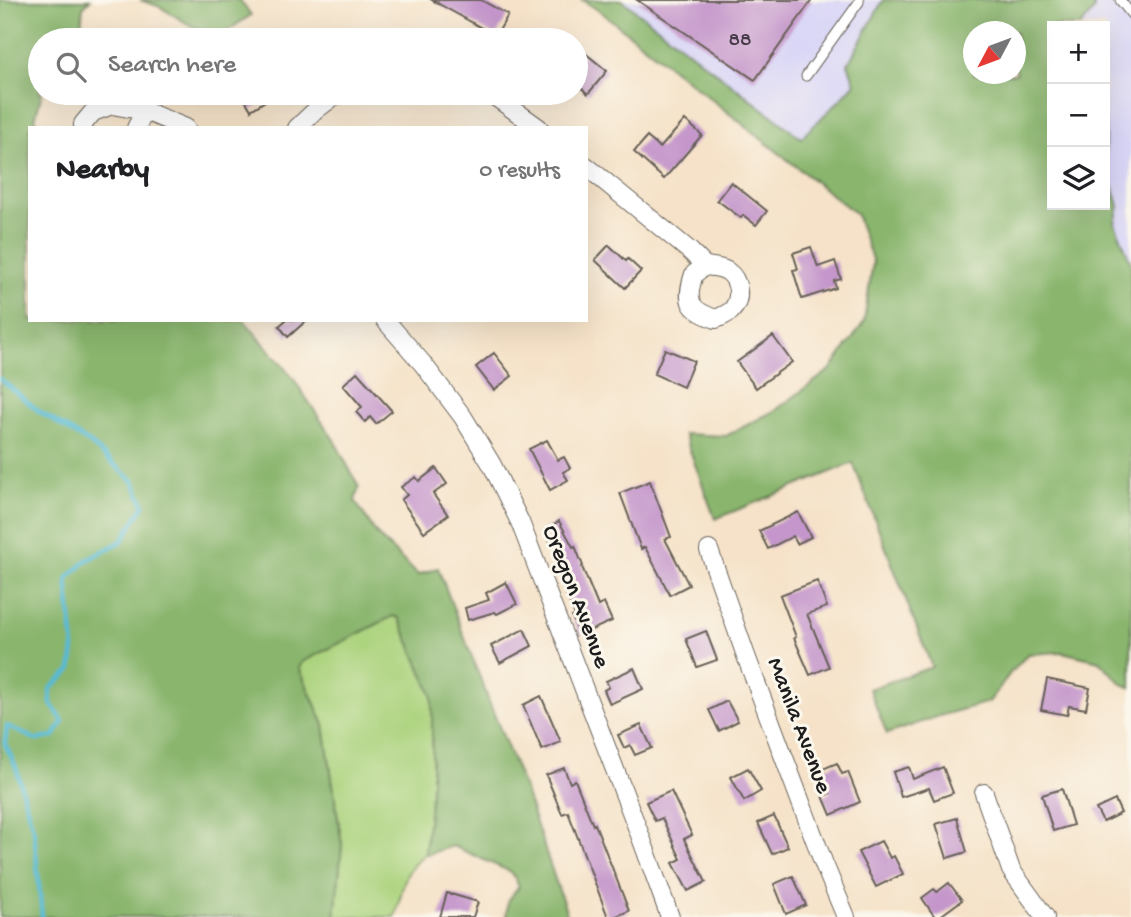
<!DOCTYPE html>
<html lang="en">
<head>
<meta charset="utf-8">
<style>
  :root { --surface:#fff; --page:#f6f6f6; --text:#202124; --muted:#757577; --line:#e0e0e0 }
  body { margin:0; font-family:"Gochi Hand",sans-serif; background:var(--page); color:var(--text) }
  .controls { position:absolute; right:21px; top:21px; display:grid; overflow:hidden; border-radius:0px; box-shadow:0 7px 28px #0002 }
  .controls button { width:63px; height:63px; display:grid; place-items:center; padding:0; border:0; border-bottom:2px solid var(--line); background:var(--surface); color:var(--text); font:35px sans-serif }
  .compass { position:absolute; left:963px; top:21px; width:63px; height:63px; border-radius:50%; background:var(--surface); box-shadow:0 7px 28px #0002; rotate:229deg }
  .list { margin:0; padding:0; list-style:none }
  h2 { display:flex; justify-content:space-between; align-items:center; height:91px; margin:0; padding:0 28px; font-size:30px }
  h2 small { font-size:23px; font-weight:400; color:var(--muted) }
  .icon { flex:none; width:38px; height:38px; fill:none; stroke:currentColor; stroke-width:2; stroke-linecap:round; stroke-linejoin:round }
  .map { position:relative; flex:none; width:1131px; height:917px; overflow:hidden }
  .search { position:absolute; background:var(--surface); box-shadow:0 7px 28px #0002; left:28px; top:28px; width:560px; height:77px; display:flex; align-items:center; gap:18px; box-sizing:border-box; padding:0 24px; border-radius:38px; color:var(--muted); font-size:26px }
  .panel { position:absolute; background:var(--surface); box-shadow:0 7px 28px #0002; left:28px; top:126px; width:560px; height:196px; border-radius:0px }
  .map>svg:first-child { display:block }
  .built { fill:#d9d6f7 }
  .green { fill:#acd37e; stroke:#64784d; stroke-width:2 }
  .forest { fill:#89b56d; stroke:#526844; stroke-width:2; fill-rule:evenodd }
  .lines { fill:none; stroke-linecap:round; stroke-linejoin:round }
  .stream { stroke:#55bad4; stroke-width:4.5 }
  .building { fill:#c496cb }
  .service-casing { stroke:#686158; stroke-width:11 }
  .minor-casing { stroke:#686158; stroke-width:20 }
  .service { stroke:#fff; stroke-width:9 }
  .minor { stroke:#fff; stroke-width:18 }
  .labels { text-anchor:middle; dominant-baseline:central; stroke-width:6; stroke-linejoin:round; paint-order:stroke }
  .number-label { font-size:21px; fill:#463a48 }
  .street-label { font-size:24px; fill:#1c1c1c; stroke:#fbf7ec }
</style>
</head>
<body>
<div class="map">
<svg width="1131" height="917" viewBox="0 0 1131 917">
  <rect width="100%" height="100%" fill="#fbf7ec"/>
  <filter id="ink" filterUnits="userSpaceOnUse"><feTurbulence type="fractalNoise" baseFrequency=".0143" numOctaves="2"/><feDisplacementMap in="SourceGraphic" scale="14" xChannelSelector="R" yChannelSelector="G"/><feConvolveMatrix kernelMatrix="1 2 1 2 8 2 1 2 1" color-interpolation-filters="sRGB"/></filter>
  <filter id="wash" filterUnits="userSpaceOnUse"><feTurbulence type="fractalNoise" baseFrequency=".00686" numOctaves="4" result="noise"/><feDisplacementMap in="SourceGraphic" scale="28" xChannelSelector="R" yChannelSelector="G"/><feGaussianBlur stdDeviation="1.57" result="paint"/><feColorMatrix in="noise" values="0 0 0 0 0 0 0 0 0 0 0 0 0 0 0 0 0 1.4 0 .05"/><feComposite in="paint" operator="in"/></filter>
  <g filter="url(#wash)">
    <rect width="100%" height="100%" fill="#f5e2c8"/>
    <g class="built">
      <polygon points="622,0 883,0 848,64 855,83 841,99 801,138"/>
      <polygon points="1094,0 1131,0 1131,263 1115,223 1119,206 1105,159 1105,26 1081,26 1094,10"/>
    </g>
    <path class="green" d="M393,616L399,618L432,694V783L425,854C400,873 404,890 395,917H335L342,845L324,725L299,668L301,662Z"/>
    <g class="forest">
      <polygon points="0,0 90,0 83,7 80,40 40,40 40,93 42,93 35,119 38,128 30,128 30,320 244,320 293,378 334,440 359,487 355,501 378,536 418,575 438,568 490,704 524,788 568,917 506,917 508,900 519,887 515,878 509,871 453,846 428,854 425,854 432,783 432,695 399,618 393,616 302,662 299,668 324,725 342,845 335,917 0,917"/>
      <polygon points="140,0 240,0 251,15 218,37 192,26 158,6"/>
      <path d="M582,0H622L801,138L841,99L855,83L848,64L883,0H1094V10L1081,26H1052V205H1105V124V159L1119,206L1115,223L1131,263V688L1122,684L1099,661L1062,652L1028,654L1011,672L989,702L939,716L887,734L869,689L932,667L853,463L715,519L684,434L726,436L776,410L831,369L864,322L873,262L856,214L600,11ZM974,32H1016V74H974Z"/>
    </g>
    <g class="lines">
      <polyline class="stream" points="0,379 40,412 91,444 134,482 144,505 122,541 87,560 67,579 74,648 71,670 50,689 51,704 63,721 54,736 37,740 7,726 5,744 16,767 23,794 34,832 42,917"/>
    </g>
    <g id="blocks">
      <g class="building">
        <polygon points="432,0 481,0 508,15 496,36"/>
        <polygon points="637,0 812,0 755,80"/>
        <polygon points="585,53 607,71 588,94 576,83 576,63"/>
        <polygon points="241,93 259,93 265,101 251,110"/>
        <polygon points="685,120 702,135 664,179 634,152 647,137 660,148"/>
        <polygon points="731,182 767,211 756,225 743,215 741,218 717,200"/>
        <polygon points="609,245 626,261 628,259 641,271 625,288 595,260"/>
        <polygon points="811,247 818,267 835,261 841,279 834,281 836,288 802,299 793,270 798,269 793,253"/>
        <polygon points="286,320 307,320 288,337 279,326"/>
        <polygon points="773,336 792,362 756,388 737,362"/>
        <polygon points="665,349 694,361 683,387 654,374"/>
        <polygon points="494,353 512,376 494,390 476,367"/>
        <polygon points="357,372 392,411 376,424 370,417 365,422 356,412 362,407 343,385"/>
        <polygon points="547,440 558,460 564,457 570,468 563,472 568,480 550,490 529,449"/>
        <polygon points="436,468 447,484 433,494 448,515 424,532 401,500 407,495 401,487 416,477 419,481"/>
        <polygon points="650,481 671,537 665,539 689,585 670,595 645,547 641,549 620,493"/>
        <polygon points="798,512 811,537 797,544 793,536 768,549 759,531"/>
        <polygon points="559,521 573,547 575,546 583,566 582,567 598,606 604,603 612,621 580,635 572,617 575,615 564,589 568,587 554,555 557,554 544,530"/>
        <polygon points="817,581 827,607 807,614 829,667 810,675 794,638 796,637 780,595"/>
        <polygon points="506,582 517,604 497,614 495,612 468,620 465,608 489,600 486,593"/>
        <polygon points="524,629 532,646 500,663 491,646"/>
        <polygon points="706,631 717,660 697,667 686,639"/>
        <polygon points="634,668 643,689 610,704 604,690 609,687 606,681"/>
        <polygon points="1047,679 1090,688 1086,709 1069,706 1067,715 1041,710"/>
        <polygon points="541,696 561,742 542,750 523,705"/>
        <polygon points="727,701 738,721 719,731 709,710"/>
        <polygon points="641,725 652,748 635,755 630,745 624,748 618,735"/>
        <polygon points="837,763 842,774 848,772 860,802 831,815 823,796 830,793 820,770"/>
        <polygon points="909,767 913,779 943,767 953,793 934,800 929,788 901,797 893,772"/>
        <polygon points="564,768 570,783 575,780 593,825 595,824 629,911 614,917 608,917 568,812 562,814 546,775"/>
        <polygon points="748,768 761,791 744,801 731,777"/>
        <polygon points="1062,789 1073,825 1053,831 1042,795"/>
        <polygon points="671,791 692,835 684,839 706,882 688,891 673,863 681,859 662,818 655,821 646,802"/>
        <polygon points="1115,800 1121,813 1103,822 1096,809"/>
        <polygon points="774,816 788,847 772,854 758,823"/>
        <polygon points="957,818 967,852 947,858 936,824"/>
        <polygon points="881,841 890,858 894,856 903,874 876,887 858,852"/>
        <polygon points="793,876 806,905 786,914 774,884"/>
        <polygon points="949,883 962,900 939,917 935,917 922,898 934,889 937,892"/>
        <polygon points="447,893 478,902 473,917 440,917"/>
      </g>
    </g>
  </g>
  <g filter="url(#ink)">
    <use href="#blocks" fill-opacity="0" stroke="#686158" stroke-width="2"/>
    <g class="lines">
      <defs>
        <g id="service">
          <polyline points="1120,0 1131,14"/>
          <polyline points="806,76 859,2 859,0"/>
        </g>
        <g id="minor">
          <polyline points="490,93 539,128"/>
          <polyline points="83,128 83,124 93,112 112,105 145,111 186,128"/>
          <polyline points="136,128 145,111"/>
          <polyline points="297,128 317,109 338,93"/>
          <polyline points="586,166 690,251 705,266"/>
          <path d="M705,266C713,267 720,267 727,271C740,280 742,300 731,311C727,314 721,317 716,319C689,310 685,301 694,274Z"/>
          <polyline points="385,320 423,364 463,417 492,465 520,522 640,835 670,917"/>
          <polyline points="709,550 746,656 824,864 846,917"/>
          <polyline points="984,793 1011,870 1045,917"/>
        </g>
      </defs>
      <use href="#service" class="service-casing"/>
      <use href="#minor" class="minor-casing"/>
      <use href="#service" class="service"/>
      <use href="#minor" class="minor"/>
    </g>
  </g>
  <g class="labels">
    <g class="number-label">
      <text x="740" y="41">88</text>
    </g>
    <g class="street-label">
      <text transform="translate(575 597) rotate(69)">Oregon Avenue</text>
      <text transform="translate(798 726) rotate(69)">Manila Avenue</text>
    </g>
  </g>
</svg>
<div class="controls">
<button>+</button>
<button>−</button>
<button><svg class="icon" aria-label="layers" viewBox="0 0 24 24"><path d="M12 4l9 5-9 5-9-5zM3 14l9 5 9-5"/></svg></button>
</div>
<svg class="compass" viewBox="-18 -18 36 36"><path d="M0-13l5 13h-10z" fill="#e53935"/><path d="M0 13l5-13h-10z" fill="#757577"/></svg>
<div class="search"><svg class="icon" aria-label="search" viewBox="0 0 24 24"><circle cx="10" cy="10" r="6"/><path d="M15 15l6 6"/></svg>Search here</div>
<section class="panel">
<h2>Nearby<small>0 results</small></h2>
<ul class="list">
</ul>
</section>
</div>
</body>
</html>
